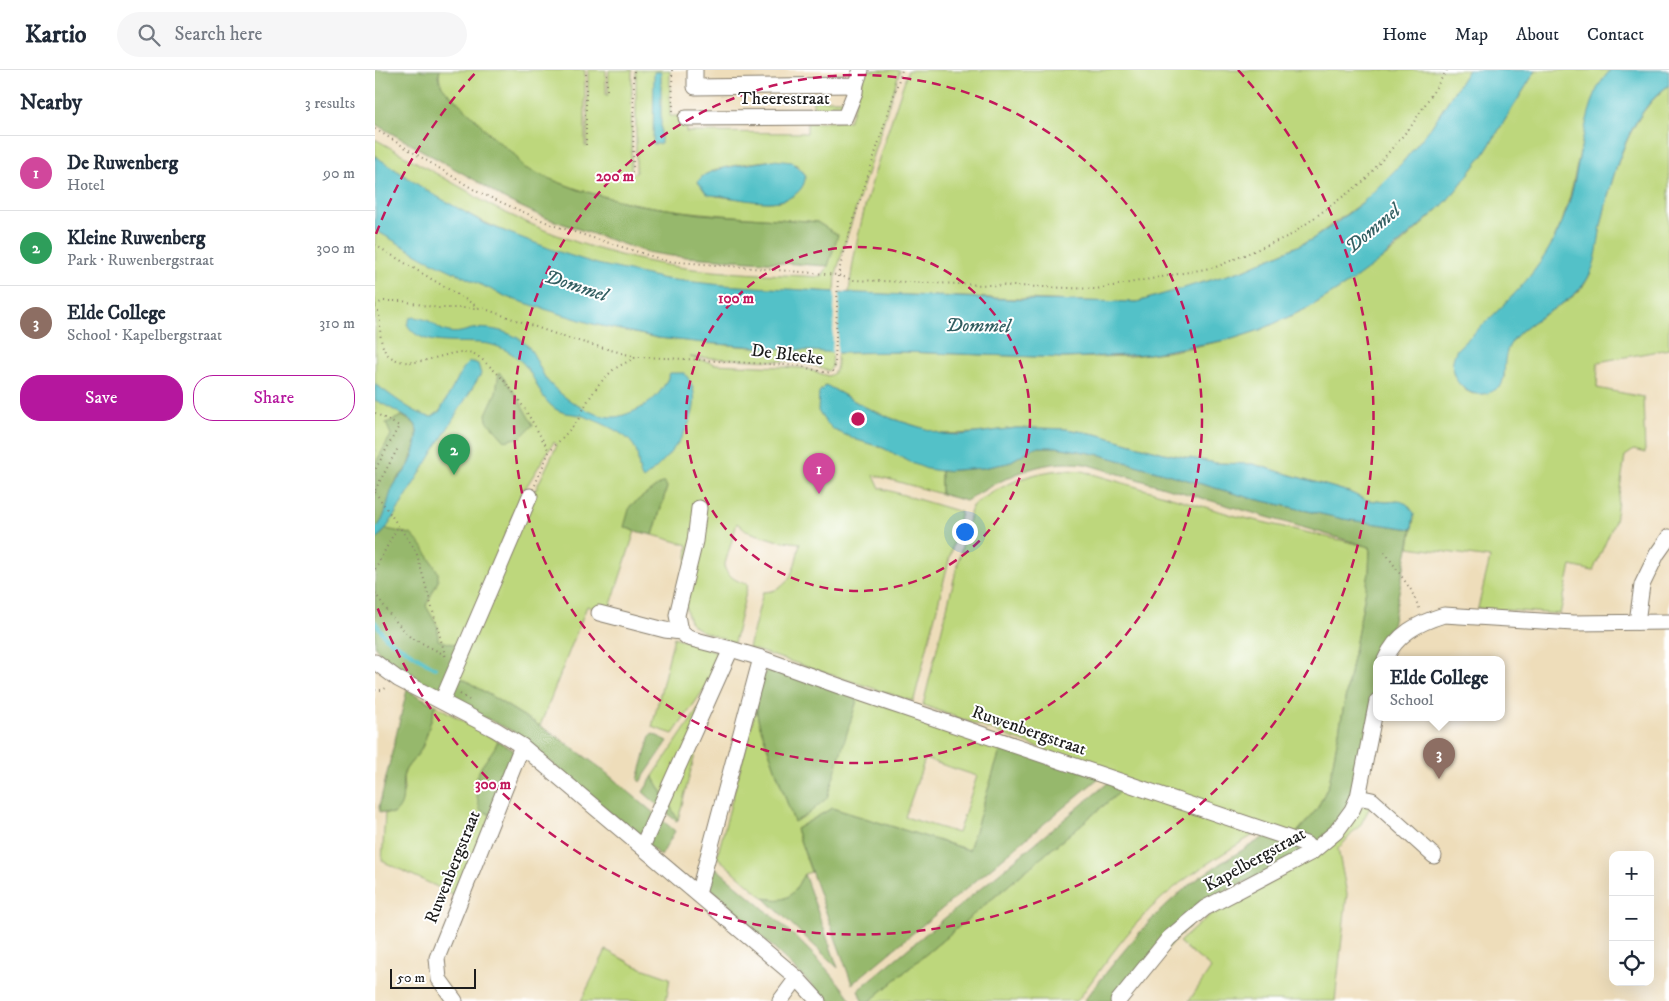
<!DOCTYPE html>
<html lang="en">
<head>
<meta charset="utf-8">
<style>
  :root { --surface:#fff; --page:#f6f6f7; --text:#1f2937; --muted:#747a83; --line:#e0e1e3; --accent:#b5179e }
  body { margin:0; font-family:"IM FELL DW Pica",serif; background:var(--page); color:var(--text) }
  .controls { position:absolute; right:15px; bottom:15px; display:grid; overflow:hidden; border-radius:10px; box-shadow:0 5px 20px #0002 }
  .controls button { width:45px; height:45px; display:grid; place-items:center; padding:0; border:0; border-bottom:1px solid var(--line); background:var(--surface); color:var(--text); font:25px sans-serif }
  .scale { position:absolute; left:15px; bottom:12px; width:86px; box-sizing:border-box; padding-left:5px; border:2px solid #1c1c1c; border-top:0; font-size:14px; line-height:18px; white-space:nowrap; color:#1c1c1c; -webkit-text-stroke:4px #fff; paint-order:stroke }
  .you { position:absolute; left:589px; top:461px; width:18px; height:18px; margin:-12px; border:4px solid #fff; border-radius:50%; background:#1a73e8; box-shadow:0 0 0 8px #1a73e833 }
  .badge { display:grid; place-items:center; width:32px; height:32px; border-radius:50%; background:var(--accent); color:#fff; font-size:16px; font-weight:700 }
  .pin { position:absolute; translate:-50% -41px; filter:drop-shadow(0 1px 2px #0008) }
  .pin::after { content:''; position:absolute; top:26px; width:18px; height:15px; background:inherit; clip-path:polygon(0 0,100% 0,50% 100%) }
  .popup { position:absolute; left:998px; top:586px; width:132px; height:65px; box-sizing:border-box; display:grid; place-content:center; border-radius:10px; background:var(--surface); filter:drop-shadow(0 1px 4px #0005); font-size:16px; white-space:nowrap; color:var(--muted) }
  .popup b { font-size:19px; color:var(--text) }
  .popup::after { content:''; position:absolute; left:50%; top:100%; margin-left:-10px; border:10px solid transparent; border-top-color:var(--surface) }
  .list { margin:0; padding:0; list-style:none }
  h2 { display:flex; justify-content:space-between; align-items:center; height:65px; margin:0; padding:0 20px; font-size:21px }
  h2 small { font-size:16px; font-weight:400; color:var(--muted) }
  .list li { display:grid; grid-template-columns:32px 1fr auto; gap:15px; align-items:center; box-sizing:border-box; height:75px; padding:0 20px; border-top:1px solid var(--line) }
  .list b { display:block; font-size:19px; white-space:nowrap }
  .list p { margin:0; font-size:16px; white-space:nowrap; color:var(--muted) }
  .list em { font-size:16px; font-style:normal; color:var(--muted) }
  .actions { display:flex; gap:10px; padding:15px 20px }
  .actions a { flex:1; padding:11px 0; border:1px solid var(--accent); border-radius:20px; text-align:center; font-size:18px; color:var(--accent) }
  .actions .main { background:var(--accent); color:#fff }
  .icon { flex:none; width:28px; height:28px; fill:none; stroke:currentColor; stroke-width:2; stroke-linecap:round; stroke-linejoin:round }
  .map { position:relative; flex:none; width:1294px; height:931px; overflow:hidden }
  header { display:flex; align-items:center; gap:30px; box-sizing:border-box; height:70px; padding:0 25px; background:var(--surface); border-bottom:1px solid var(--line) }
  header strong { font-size:24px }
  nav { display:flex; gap:28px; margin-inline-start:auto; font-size:18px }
  .search { width:350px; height:45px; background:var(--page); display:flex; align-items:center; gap:12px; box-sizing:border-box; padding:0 18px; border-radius:28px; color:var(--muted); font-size:19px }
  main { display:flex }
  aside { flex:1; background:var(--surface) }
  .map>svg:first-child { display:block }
  .green { fill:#bdd77c; stroke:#6c7a4c; fill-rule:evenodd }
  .forest { fill:#96b86c; stroke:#596a44 }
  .water { fill:#53c1c8; stroke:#386e72 }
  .pier { fill:#eeddba }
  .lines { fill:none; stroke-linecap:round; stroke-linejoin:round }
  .stream { stroke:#53c1c8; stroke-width:4 }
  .minor-casing { stroke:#857c6b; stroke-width:17 }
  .path { stroke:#857c6b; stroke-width:2; stroke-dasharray:1 4; stroke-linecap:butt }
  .minor { stroke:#fff; stroke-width:15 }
  .ring { fill:none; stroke:#c2185b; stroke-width:2.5; stroke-dasharray:9 6 }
  .labels { text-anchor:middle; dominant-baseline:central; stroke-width:4; stroke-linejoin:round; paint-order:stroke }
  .street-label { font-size:18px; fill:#1c1c1c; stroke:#fff }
  .water-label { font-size:19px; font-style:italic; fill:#325e61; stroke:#fff }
  .centre { fill:#c2185b; stroke:#fff; stroke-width:2.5 }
  .ring-label { font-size:15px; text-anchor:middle; font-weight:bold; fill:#c2185b; stroke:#fff; stroke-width:4; stroke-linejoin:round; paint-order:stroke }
</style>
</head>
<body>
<header>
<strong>Kartio</strong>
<div class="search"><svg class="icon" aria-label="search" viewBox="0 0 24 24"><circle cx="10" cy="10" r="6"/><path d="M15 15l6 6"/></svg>Search here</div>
<nav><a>Home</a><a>Map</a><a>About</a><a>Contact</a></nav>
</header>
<main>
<aside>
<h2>Nearby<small>3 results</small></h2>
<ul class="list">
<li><span class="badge" style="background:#d1479c">1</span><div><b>De Ruwenberg</b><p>Hotel</p></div><em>90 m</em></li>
<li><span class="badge" style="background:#2e9e5b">2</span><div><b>Kleine Ruwenberg</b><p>Park · Ruwenbergstraat</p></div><em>300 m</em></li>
<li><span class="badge" style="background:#8d6e63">3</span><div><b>Elde College</b><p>School · Kapelbergstraat</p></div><em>310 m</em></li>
</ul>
<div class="actions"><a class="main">Save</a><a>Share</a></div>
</aside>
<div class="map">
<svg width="1294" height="931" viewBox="0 0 1294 931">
  <rect width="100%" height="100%" fill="#fff"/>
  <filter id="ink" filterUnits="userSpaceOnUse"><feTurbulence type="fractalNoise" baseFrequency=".02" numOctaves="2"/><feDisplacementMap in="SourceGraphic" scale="10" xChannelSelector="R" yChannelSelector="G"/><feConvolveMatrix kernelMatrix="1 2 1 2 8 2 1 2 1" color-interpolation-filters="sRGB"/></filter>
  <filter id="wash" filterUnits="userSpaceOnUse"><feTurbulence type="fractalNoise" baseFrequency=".0096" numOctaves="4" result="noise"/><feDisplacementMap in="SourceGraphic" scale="20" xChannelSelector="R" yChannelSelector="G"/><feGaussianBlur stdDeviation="1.12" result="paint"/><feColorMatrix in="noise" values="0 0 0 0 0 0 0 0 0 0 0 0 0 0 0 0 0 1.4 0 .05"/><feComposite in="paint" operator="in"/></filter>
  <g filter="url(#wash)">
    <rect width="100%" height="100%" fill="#eeddba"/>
    <g class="green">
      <path d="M65,0H210V76H212L213,0H231V25H233L234,0H257L256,104L261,103V0H295V46H307L311,53V62L432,63V53L474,51L491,0H525L469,176L461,204L460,222C404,219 347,217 290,209C189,195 82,147 0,86V69L94,122C111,135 131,143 151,152C199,174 251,189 303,197C350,204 399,204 447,207L453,196L462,165L442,152L432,151C350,145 266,143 188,114C175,109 160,105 149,98C145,95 143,89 140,86C134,79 124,73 117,66C110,60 105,53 98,47C86,36 59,19 65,0ZM398,90L422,95L430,104L426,118L417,126L406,131L393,132L341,126L327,117L323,112C329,96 381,93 398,90Z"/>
      <path d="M533,0H1093L1057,56L1027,93L989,131L936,170L869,200L826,214L762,232H735L474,223C482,145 509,74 533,0Z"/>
      <path d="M1161,0H1235L1223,18L1212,51L1195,126L1187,152L1171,185L1151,212L1134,231L1081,308L1090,320L1098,324L1129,309C1129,301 1129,293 1130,285C1138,255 1183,241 1203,222C1209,216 1213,209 1216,202C1230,141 1241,55 1294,15V279L1223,292L1222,318L1268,327L1270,383L1259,380L1250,386L1240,451L1218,501L1196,496L1185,544L1103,538L1115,488L1034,477L1039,448L1025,431L1011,432L991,430L974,422L878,394L841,393L789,383L721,364L691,359L641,358L602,363L567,364L518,349L490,337L451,315L482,370C491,372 500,375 508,378C530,387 542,397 566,401V424L499,405L505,418L586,442L539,630L537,631L374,578L388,522C416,522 420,496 425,473L400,470L371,461L362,453L349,497C354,507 362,512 373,514L359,573C350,569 325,562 319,556C304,543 312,494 313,475L278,465L292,417L249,457L260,461L233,544L212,536L165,656L82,605L147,442L161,419L182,375L179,372L146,425L67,626L0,568V157L218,254L283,268L363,276L458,282L457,297L453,301L440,296L423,292L315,287L338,293V294L429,298L453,306C464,303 462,292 462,283L529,282L689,288L757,286L798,281L857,269L885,260L935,237L977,211L1020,179L1068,135L1082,119L1109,84Z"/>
      <polygon points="438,30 472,30 467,40 438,43"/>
      <path d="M689,400L707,401L861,446L995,477L994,503L954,714L942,739L919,766L810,731L548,635L597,436C625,416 653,402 689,400Z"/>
      <polygon points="299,567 346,583 341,602 298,664 277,657"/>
      <path d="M483,627L627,675L594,780L457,738L421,759L436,802L429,804L419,822L413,827L406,830L389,828L342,787L382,634L381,640L384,653L419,752L472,662ZM550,689L602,706L583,763L530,747Z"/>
      <polygon points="60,635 123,671 119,680 106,697 116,745 84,827 7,791 10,743 19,744 29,720 28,707 31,699 48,676"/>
      <polygon points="324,638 331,642 303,750 278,706"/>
      <path d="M752,716L885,761C847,784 808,807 776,838C748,866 725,900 702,931H495Z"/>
      <polygon points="982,735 996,735 986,754 963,779 972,824 960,931 814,931 836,898 804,872 830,849"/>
      <polygon points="231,880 261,896 295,908 291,931 206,931"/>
    </g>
    <g class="forest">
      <polygon points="0,0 65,0 63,6 67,16 72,22 100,48 114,64 140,85 148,97 170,107 204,120 259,134 326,144 432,151 442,152 463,165 453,196 297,186 271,182 168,147 129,129 105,113 0,54"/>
      <polygon points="124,302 141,325 158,355 146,367 130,371 112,351 111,344 121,322"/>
      <polygon points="27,346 40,354 42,359 42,368 34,396 22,409 7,453 0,459 0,394 16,365 11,353"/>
      <path d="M660,377H682L726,385L875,428L968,449L1037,459L1013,575L1007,590H1002L1001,614L984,707L975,737L937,778L919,766L942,739L954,714L994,503L995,477L710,394C664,388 629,408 591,431L566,424V401L608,398L633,393Z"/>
      <polygon points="286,413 290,413 292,417 278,465 260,461 249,457 255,436"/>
      <polygon points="11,459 36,464 47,476 63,502 63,511 51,536 63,557 63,570 85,576 71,617 60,621 15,597 0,576 0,471"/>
      <path d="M396,598L483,627L452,728L432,745L419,752L384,653C380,637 378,606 396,598Z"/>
      <polygon points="82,605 184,668 223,696 300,761 286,786 141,663 80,633 77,620"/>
      <path d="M32,620L60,635C56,649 53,664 47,677C43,688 30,695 28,707C26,721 32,733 19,744L5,742L4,737Z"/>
      <polygon points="278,664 293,671 265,712 263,710 275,666"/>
      <path d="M123,671L140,681L116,745L105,740C103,730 100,720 101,711C103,696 117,685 123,671Z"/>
      <polygon points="627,675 725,707 477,914 421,759 457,738 594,780"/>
      <polygon points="278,706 303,750 301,751 268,722"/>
      <polygon points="734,712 752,716 495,931 487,931 483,920"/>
      <path d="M893,765L934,781L847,823L741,931H709C738,894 765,858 800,827C828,802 861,784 893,765Z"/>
      <path d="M340,797C387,838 442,880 477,931H451L442,920L334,816Z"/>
      <path d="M429,804L463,898L389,828C415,833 417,825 429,804Z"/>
    </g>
    <g class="water">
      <polygon points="1093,0 1161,0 1109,84 1082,119 1068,135 1003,192 977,211 935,237 885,260 857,269 773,284 689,288 529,282 462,283 329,273 283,268 218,254 134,228 49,188 0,160 0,86 54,122 111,154 181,181 222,194 290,209 347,215 460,222 653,230 762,232 869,200 936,170 960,154 989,131 1027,93 1057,56"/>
      <path d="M1235,0H1294V15C1251,46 1237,107 1226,156C1223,172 1222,190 1215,204C1200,236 1159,243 1138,270C1125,287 1133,300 1126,316C1120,320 1114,324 1107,324C1094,326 1081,314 1078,302C1076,294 1079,285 1082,279C1133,231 1177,196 1196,126C1205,90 1208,53 1222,19C1225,12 1231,6 1235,0Z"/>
      <polygon points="279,2 286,2 286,74 278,74"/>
      <path d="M398,90L417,92L430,104C431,111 428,117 423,122C402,142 361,126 335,125L331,123L323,112C329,96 381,94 398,90Z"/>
      <path d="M40,247C45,248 50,249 54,251C61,255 66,261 74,262C82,264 89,261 97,259C111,257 128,260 141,267C159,276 161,293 171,309C184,326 217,348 239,347C245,347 251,344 257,342C277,334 287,323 295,303H309C340,336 295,389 268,409C260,398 267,383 255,371C246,361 217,348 204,345C195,343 187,344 179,338C167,329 163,316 156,304C148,290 135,281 121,276C96,267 46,282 32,254L35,248Z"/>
      <path d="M98,292L103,294L106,304L11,459L0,471V459C12,449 11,432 18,417C22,409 30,403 34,395C39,386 46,364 40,354C35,348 8,334 0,330V314C15,324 41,346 57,347L65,341L89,297L93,293Z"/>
      <polygon points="451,315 490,337 518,349 567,364 585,365 641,358 666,358 691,359 721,364 789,383 841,393 878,394 974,422 991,430 1011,432 1025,431 1032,434 1039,443 1037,459 968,449 875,428 726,385 682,377 660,377 633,393 608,398 566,401 552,399 539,394 508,378 482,370 459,360 449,350 443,341 444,322"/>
    </g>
    <polygon class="pier" points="460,220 465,220 462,285 457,285"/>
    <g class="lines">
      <polyline class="stream" points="0,552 11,568 60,598"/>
    </g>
  </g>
  <g filter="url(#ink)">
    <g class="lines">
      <defs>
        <g id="minor">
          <polyline points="320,0 320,17 477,15 481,13 486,0"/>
          <polyline points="311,48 470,47 480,22 481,13"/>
          <polyline points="324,438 320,471 302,545 304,556 306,562 313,568 356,579 386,588 464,616 931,774 937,782"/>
          <polyline points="224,543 290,560 306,562"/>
          <polyline points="1262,552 1267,515 1282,484 1294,467"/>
          <path d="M1010,590C1021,564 1043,553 1069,545L1198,553L1294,552"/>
          <polyline points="0,592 23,609 121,660 147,676 422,908 443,931"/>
          <polyline points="67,631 155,426"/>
          <polyline points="983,727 997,730 1059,786"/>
          <polyline points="267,777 356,579"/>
          <polyline points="323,824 386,588"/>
          <polyline points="80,931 64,909 62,888 147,676"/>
          <polyline points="405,931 422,908"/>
          <polyline points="743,931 794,868 830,838 937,782 961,762 977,740 983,727 1002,631"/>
        </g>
      </defs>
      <use href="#minor" class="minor-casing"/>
      <g class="path">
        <polyline points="297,0 298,44"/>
        <polyline points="232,25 232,0"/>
        <polyline points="0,59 103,122 180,156 231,172 292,191 463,205 478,210 721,219 841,197 916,165 989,111 1037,55 1072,0"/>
        <polyline points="211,75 211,0"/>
        <polyline points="258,102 259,0"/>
        <polyline points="0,175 103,237"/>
        <polyline points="0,235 8,231 27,231 63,238 107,238 189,267 261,287"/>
        <path d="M0,237C10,249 0,264 11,283C35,307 74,276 97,283C102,285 108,290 112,294C140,317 156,350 174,381"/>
        <polyline points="0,343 24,356 0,400"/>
        <polyline points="160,415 174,382 202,352 212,332 224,314 239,299 261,287 292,288 425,296 451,303 458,301 460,295 463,205 471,174 527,0"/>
        <polyline points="0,420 23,378"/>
        <polyline points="0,422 41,481 71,588"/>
        <polyline points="1010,482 1036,520 1045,540"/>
        <polyline points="0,499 23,456"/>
        <polyline points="0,523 16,546 35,567 70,585"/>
        <polyline points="0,620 8,620 12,617"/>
        <polyline points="85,624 94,630"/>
      </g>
      <use href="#minor" class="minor"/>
    </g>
  </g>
  <g class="ring">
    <circle cx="483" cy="349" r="172"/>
    <circle cx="483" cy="349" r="344"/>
    <path d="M1 164A516 516 0 0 1 103 0M863 0A516 516 0 1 1 1 534"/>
  </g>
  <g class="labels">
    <g class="street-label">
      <text x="409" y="29">Theerestraat</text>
      <text transform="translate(412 285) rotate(7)">De Bleeke</text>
      <text transform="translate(654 661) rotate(19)">Ruwenbergstraat</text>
      <text transform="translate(880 790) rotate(-29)">Kapelbergstraat</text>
      <text transform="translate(78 797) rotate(-68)">Ruwenbergstraat</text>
    </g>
    <g class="water-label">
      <text transform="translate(998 159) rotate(-40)">Dommel</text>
      <text transform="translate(201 216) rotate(18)">Dommel</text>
      <text transform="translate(603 256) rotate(1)">Dommel</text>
    </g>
  </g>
  <circle cx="483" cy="349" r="8" class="centre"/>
  <g class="ring-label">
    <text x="240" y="111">200 m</text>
    <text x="361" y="233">100 m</text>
    <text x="118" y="719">300 m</text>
  </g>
</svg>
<div class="controls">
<button>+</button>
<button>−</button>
<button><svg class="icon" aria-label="locate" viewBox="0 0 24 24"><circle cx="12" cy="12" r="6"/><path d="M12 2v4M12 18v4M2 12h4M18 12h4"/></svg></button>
</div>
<div class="scale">50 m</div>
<div class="you"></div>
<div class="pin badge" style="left:444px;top:424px;background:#d1479c">1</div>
<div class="pin badge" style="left:79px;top:405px;background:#2e9e5b">2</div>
<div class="pin badge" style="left:1064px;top:709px;background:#8d6e63">3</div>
<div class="popup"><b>Elde College</b>School</div>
</div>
</main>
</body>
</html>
